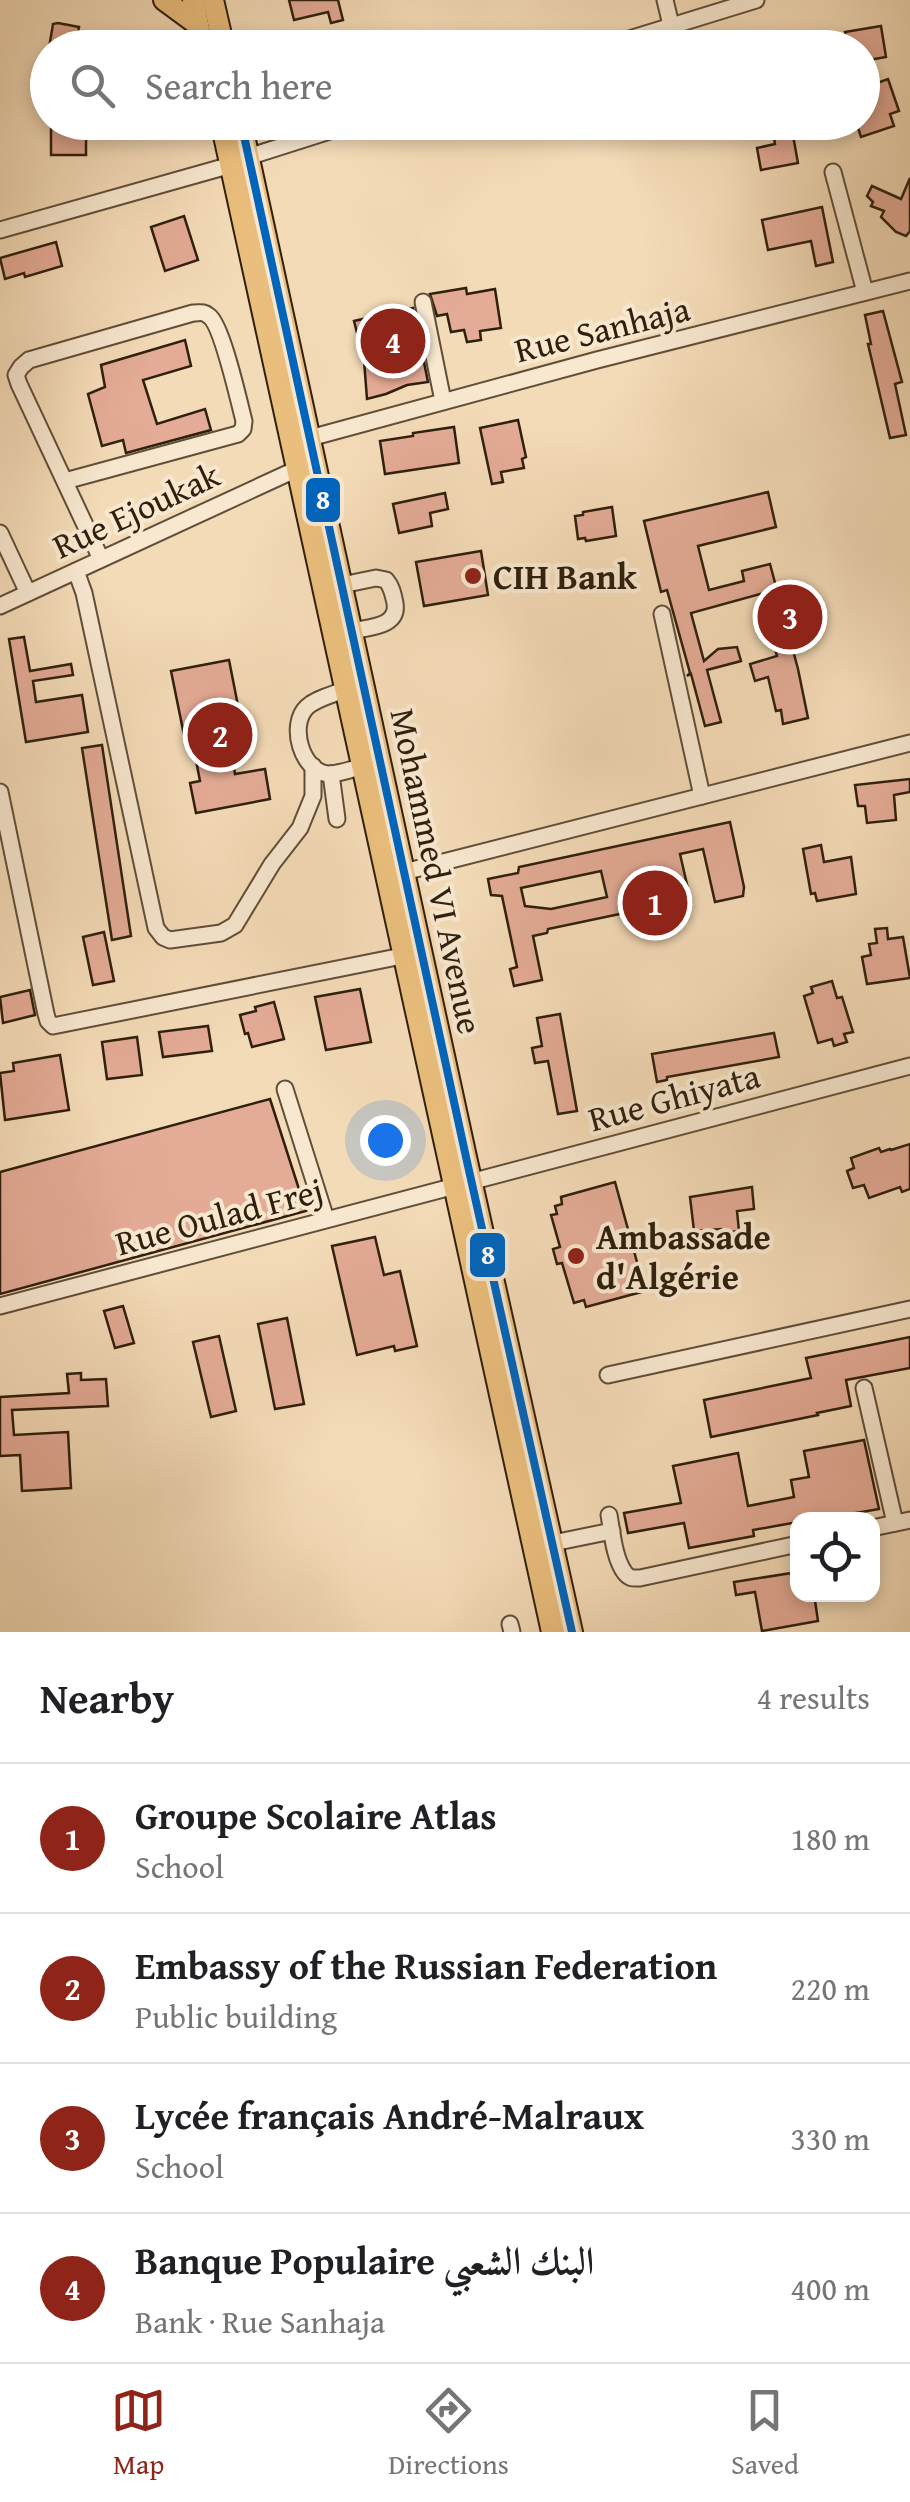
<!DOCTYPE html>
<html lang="en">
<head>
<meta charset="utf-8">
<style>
  :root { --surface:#fff; --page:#f2f2f2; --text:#202124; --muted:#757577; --line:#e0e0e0; --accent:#8f2418 }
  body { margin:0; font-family:"Gentium Book Plus",Amiri,serif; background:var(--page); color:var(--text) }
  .controls { position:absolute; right:30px; bottom:30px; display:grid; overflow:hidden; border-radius:20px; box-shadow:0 5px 15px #0003 }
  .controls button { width:90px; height:90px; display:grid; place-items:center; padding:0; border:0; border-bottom:2px solid var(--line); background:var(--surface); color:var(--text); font:50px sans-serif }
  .you { position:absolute; left:385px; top:1140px; width:35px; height:35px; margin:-25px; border:8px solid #fff; border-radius:50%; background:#1a73e8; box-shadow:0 0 0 15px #1a73e833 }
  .badge { display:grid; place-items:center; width:65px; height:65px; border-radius:50%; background:var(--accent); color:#fff; font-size:32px; font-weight:700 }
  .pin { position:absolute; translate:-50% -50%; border:5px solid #fff; box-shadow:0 2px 10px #0006 }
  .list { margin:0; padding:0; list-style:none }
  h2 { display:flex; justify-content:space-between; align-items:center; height:130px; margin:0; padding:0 40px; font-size:42px }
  h2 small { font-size:32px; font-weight:400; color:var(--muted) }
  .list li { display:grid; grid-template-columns:65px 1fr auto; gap:30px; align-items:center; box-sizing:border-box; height:150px; padding:0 40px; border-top:2px solid var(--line) }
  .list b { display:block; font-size:38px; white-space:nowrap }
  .list p { margin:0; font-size:32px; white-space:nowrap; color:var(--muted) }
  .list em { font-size:32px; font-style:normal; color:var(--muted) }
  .icon { flex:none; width:55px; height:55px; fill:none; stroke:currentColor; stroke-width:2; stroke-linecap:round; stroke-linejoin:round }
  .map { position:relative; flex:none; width:910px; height:1632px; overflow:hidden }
  .search { position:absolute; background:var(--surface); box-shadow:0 5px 15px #0003; left:30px; right:30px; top:30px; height:110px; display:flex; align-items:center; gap:25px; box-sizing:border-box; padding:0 35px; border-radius:55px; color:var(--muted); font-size:38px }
  .sheet { height:730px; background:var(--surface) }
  nav { display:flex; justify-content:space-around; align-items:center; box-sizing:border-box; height:140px; border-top:2px solid var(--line); background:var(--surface); font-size:28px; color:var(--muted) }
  nav a { display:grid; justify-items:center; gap:5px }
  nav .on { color:var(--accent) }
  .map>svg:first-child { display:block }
  .building { fill:#e4ab96; stroke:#2f1f0d; stroke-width:2.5; fill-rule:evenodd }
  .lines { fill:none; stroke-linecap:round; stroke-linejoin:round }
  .minor-casing { stroke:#604e38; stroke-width:19 }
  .major-casing { stroke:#2f1f0d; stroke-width:24 }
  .minor { stroke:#f8e8d0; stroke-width:15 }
  .major { stroke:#eabe7c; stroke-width:20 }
  .bus-1-casing { stroke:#f8e8d0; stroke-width:15 }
  .bus-1 { stroke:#0065bd; stroke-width:8 }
  .poi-dot { fill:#8f2418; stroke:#f8e8d0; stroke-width:4 }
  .labels { text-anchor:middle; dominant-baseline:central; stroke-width:8; stroke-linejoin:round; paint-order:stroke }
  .street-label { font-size:35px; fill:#2f1f0d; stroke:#f8e8d0 }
  .poi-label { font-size:35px; font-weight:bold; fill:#2f1f0d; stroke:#f8e8d0; text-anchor:start }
  .line-badge { stroke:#f8e8d0; stroke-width:4 }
  .badge-label { font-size:28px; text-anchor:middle; font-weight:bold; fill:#fff }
</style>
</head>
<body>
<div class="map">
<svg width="910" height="1632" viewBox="0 0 910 1632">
  <rect width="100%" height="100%" fill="#f4dbb7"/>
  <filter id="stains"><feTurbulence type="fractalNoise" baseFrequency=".002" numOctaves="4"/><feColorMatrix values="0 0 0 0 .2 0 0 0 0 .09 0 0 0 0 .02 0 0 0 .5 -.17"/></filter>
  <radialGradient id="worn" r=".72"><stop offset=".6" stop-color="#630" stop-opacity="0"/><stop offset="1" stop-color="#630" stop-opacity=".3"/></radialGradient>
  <g class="building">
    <polygon points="289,0 338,0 343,20 331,23 328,12 294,20"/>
    <polygon points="58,23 79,27 75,48 49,48 53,24"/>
    <polygon points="881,26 886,57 869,60 868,53 862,53 862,48 848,48 845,32"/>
    <polygon points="888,79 899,111 890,114 894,126 861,137 856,122 862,122 862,99 877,94 874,84"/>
    <rect x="51" y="122" width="35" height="33"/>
    <polygon points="792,130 798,163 761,170 757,148 775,144 773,133"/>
    <polygon points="910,178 910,231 906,236 896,232 881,217 884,211 871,206 873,202 867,196 872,186 901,199"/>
    <polygon points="822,207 833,262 816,266 811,241 768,250 762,220"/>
    <polygon points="184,216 198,260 165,271 151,227"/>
    <polygon points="56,242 62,266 25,277 24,273 5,279 0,258"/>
    <polygon points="466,288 467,294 495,289 501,328 480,331 481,340 467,342 464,330 451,332 447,314 437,316 430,294"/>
    <polygon points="413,308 428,382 407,385 386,394 367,399 364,360 354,321"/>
    <polygon points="883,311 902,382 895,384 906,435 890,438 868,344 871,344 865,315"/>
    <polygon points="185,340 191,366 143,380 157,424 205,409 211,430 126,453 123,440 102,446 88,394 105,387 101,365"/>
    <polygon points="518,420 526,457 522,459 524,468 501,472 503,482 492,484 480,428"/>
    <polygon points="454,427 459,463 385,474 380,441 413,436 413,433"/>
    <polygon points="768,492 776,527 698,546 709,590 744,581 742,571 770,564 798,669 808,718 783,724 781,710 776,711 768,677 755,681 750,664 777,656 760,594 691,613 704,661 718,649 737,647 741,661 707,670 721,722 705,726 691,674 687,676 690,673 667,590 661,592 644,521"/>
    <polygon points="445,493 448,509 430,513 432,526 399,533 393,504"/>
    <polygon points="612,507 616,536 586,541 585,538 578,539 575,516 583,515 583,512"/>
    <polygon points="481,551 488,595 424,606 416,562"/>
    <polygon points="24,637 30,671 71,664 73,675 33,681 36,702 82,695 88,732 26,742 9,639"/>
    <polygon points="229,660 244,736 248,736 251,750 232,754 235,774 265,769 270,799 196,813 190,783 200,781 191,734 184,735 171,671"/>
    <polygon points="102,745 131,936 112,940 82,748"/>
    <polygon points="910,779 910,792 894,795 896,820 867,823 865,806 858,806 855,785"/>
    <path d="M730,822L744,887L743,896L715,902L703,849L680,854L691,902L664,908L657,874L628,880L634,911L548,929L547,933L533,936L542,980L514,986L510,969L517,967L502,896L491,895L488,879L518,873L519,867ZM601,871L607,897L551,909L525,906L521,888Z"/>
    <polygon points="821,845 824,862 851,857 856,894 817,901 815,893 811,894 803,849"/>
    <polygon points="887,928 888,939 903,937 910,978 867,984 862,957 871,955 869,944 877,943 875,929"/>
    <polygon points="104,932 114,981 93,985 83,937"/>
    <polygon points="832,981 837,998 842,997 853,1032 844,1034 847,1042 834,1046 832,1039 818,1043 804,996 813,993 811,987"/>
    <polygon points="360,989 371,1042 326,1050 315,997"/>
    <polygon points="30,990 35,1015 3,1023 0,997"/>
    <polygon points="274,1002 284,1039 252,1047 248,1033 245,1034 240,1015 256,1011 255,1007"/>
    <polygon points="560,1014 577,1111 558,1114 548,1061 535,1063 532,1048 542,1046 537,1018"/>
    <polygon points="208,1026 212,1051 163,1057 159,1032"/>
    <polygon points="774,1033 779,1057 667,1077 667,1080 657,1082 652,1054"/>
    <polygon points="137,1037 142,1075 107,1079 102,1042"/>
    <polygon points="60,1055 69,1110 5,1120 0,1073 14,1071 13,1063"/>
    <polygon points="270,1099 306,1211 0,1294 0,1172"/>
    <polygon points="910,1144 910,1189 902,1192 900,1187 869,1198 864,1185 853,1188 847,1171 854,1168 851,1158 879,1148 881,1152 890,1149 891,1150"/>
    <polygon points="615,1182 645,1291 586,1307 584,1300 574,1303 562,1263 557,1264 553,1249 560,1247 551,1215 557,1214 555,1206 562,1204 561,1197"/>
    <polygon points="752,1187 754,1209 737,1211 739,1231 721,1233 721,1229 694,1231 690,1197"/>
    <polygon points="375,1237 384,1275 400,1271 417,1346 395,1351 394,1346 357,1355 332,1246"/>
    <polygon points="123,1306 134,1343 115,1348 104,1311"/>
    <polygon points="287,1318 304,1404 275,1409 258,1324"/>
    <polygon points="219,1336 236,1411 211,1417 193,1342"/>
    <polygon points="910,1337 910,1368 846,1380 851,1406 817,1413 818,1415 711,1437 704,1400 811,1378 806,1358"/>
    <polygon points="81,1373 81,1380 106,1379 108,1406 12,1410 14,1435 68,1432 71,1488 22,1491 20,1455 0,1456 0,1397 69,1393 67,1374"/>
    <polygon points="864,1440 879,1509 816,1520 798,1520 798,1522 753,1530 754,1536 689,1548 684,1523 628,1533 624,1513 681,1503 673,1466 738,1453 748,1506 794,1497 791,1480 809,1477 804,1451"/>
    <polygon points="798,1572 798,1594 814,1594 818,1621 762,1631 755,1592 736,1595 734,1582"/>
  </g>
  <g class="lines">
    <defs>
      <g id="minor">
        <polyline points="665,0 671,25"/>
        <polyline points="600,48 756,0"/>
        <polyline points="248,157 358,122"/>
        <polyline points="833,172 865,292"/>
        <polyline points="0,230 231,165"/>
        <polyline points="423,302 443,401"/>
        <polyline points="310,438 597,360 910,281"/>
        <path d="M65,481L238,434L243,429L244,421C239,402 222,325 209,316C203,311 200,313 193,313L29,360L21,367L16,375L19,384L101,559"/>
        <polyline points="0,533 28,593"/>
        <polyline points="76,571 84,593 156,928 163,937 170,940 221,933 235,925 272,864 300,828 313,796 313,766"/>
        <path d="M342,585L376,578L386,580C392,587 393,594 395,603C399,627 369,627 352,631"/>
        <polyline points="0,606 297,469"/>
        <polyline points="662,614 702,796"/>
        <path d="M344,690C332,695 317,698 307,707C288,725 302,772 328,774C339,774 351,769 361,767"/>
        <polyline points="331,774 337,819"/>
        <polyline points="0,792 46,1014 48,1021 53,1026 402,956"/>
        <polyline points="404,872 910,743"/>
        <polyline points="285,1089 326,1219"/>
        <polyline points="0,1306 910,1066"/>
        <polyline points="608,1375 910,1309"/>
        <polyline points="864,1388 895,1523"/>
        <path d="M609,1515C612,1531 614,1559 625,1573C630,1579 633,1578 640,1578L798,1544"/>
        <polyline points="872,1528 910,1520"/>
        <polyline points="553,1543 612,1531"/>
        <polyline points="510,1624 512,1632"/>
      </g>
      <g id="major">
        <polyline points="164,0 198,25"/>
        <polyline points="193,0 203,48"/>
        <polyline points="213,0 224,48"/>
        <polyline points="221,122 552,1632"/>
        <polyline points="241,122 466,1157 572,1632"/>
      </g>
    </defs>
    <use href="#minor" class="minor-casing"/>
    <use href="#major" class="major-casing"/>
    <use href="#minor" class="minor"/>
    <use href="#major" class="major"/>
    <defs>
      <polyline id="bus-1" points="241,122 466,1157 572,1632"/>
    </defs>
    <use href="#bus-1" class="bus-1-casing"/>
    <use href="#bus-1" class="bus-1"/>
  </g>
  <g class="poi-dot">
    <circle cx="473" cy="576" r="10"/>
    <circle cx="576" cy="1256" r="10"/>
  </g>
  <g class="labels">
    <g class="street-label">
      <text transform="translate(602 329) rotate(-14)">Rue Sanhaja</text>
      <text transform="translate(136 510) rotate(-25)">Rue Ejoukak</text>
      <text transform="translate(437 871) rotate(78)">Mohammed VI Avenue</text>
      <text transform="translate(674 1097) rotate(-15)">Rue Ghiyata</text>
      <text transform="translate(219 1216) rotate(-15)">Rue Oulad Frej</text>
    </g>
    <g class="poi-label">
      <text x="493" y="576">CIH Bank</text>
      <text x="596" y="1236">Ambassade<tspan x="596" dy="40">d'Algérie</tspan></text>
    </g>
  </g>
  <g class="line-badge">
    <rect x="304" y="476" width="38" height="48" rx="10" fill="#0065bd"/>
    <rect x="468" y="1231" width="39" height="48" rx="10" fill="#0065bd"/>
  </g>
  <g class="badge-label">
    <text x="323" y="509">8</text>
    <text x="488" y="1264">8</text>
  </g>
  <rect width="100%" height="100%" filter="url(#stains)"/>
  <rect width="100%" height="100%" fill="url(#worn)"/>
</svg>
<div class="controls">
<button><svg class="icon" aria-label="locate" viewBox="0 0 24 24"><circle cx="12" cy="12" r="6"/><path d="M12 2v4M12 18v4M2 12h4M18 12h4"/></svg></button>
</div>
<div class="you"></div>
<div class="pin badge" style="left:655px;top:903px">1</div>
<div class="pin badge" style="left:220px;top:735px">2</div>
<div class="pin badge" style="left:790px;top:617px">3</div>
<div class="pin badge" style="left:393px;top:341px">4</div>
<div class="search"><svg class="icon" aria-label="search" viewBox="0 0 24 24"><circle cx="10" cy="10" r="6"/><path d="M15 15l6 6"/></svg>Search here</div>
</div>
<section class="sheet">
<h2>Nearby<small>4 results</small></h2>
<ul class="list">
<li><span class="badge">1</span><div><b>Groupe Scolaire Atlas</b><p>School</p></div><em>180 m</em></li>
<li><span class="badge">2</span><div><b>Embassy of the Russian Federation</b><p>Public building</p></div><em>220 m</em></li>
<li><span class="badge">3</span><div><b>Lycée français André-Malraux</b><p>School</p></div><em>330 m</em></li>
<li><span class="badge">4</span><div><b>Banque Populaire البنك الشعبي</b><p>Bank · Rue Sanhaja</p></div><em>400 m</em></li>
</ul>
</section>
<nav>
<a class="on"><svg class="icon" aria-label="map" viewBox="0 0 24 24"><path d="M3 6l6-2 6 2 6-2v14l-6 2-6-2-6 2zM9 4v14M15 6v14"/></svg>Map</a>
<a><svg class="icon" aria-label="directions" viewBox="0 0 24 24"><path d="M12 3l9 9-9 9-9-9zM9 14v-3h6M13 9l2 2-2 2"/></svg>Directions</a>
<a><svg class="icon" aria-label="saved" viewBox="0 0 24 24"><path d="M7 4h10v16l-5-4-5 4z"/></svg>Saved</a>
</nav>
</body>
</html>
